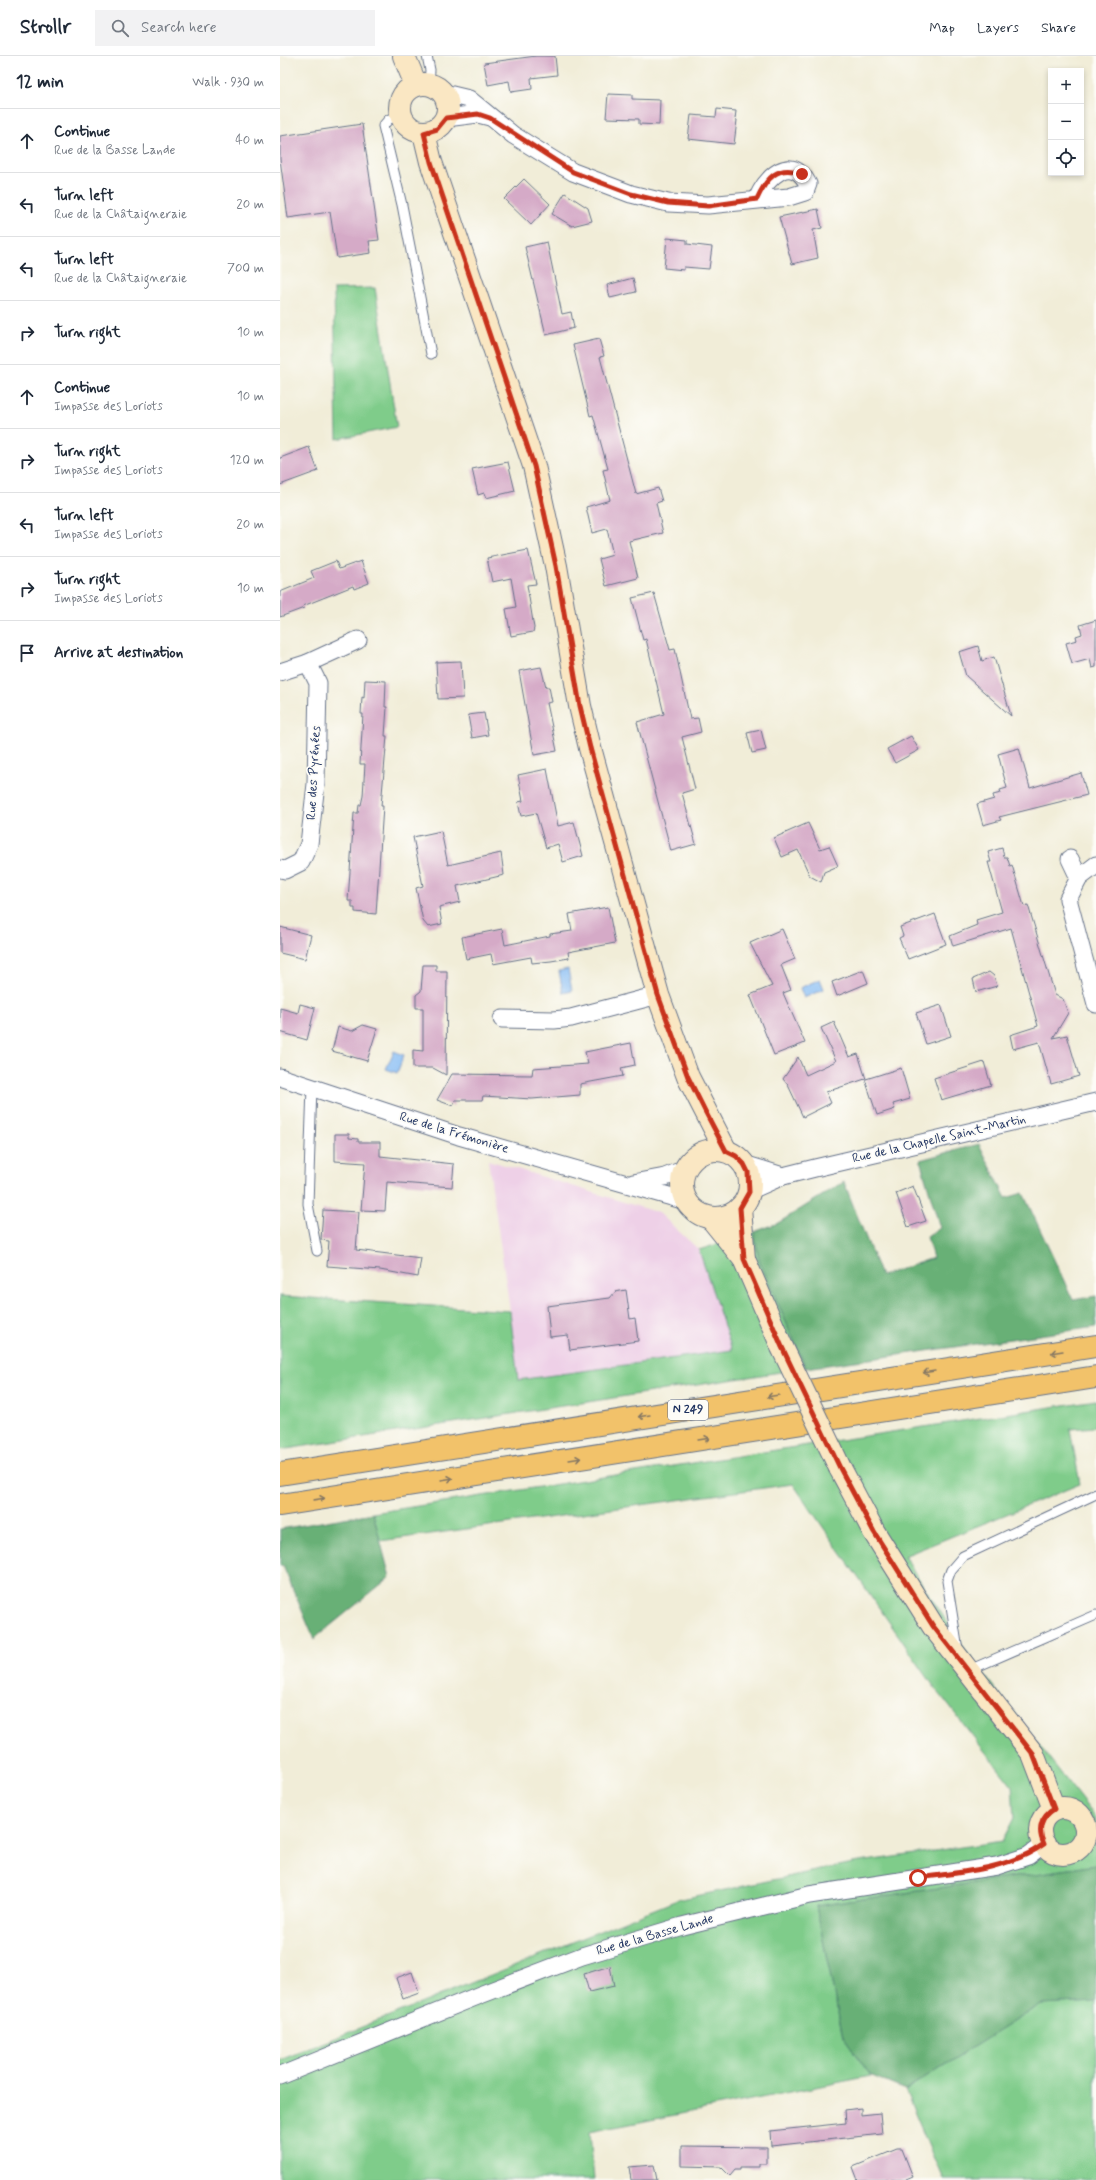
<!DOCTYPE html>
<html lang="en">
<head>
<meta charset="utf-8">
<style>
  :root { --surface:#fff; --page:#f2f2f3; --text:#1f2937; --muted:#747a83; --line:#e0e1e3 }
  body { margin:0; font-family:Mynerve,sans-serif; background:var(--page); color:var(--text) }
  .controls { position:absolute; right:12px; top:12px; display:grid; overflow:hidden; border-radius:0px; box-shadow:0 2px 6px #0003 }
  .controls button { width:36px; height:36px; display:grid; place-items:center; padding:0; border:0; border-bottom:1px solid var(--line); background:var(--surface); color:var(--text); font:20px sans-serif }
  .stop { position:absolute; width:12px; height:12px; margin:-9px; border:3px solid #c8321e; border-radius:50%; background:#fff }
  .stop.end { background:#c8321e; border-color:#fff; box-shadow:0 1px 4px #0008 }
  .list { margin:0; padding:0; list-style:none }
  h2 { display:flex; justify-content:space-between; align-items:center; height:52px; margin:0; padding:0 16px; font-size:17px }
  h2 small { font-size:13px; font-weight:400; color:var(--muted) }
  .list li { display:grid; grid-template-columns:26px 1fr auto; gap:12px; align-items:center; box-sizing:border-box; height:64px; padding:0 16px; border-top:1px solid var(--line) }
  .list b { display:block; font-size:15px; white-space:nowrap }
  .list p { margin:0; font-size:13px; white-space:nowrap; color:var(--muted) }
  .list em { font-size:13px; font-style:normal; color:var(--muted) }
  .icon { flex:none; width:22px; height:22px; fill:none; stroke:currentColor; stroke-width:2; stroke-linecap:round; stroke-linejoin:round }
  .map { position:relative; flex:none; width:816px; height:2124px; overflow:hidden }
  header { display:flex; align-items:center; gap:24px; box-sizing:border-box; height:56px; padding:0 20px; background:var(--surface); border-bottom:1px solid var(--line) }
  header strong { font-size:19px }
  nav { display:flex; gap:22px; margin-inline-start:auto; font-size:14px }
  .search { width:280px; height:36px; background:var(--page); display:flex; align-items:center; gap:10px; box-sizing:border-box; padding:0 14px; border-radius:0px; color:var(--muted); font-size:15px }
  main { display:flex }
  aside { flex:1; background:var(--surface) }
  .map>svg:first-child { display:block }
  .built { fill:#eed0e7 }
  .green { fill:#7fcc8a; stroke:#4d7e74 }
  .forest { fill:#67b076; stroke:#41706a }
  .water { fill:#84bbf4; stroke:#5075a9 }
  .building { fill:#d5aac7 }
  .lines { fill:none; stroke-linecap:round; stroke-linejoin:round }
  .lane-casing { stroke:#667289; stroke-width:11 }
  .street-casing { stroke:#667289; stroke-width:19 }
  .secondary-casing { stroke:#667289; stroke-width:24 }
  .highway-casing { stroke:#667289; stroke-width:24 }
  .lane { stroke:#fff; stroke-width:9 }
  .street { stroke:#fff; stroke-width:17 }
  .secondary { stroke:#fae7c3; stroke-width:22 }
  .highway { stroke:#f2c26a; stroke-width:22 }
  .secondary-bridge-casing { stroke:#667289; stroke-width:24; stroke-linecap:butt }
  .secondary-bridge { stroke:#fae7c3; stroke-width:22 }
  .oneway { stroke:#867864 }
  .route { stroke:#c8321e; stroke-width:5 }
  .labels { text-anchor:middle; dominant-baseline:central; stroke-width:3.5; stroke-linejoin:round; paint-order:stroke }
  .shield { fill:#fdfcf7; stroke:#5f6c8c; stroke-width:1 }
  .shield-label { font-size:12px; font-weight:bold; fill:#1b2f5e }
  .street-label { font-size:13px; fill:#1b2f5e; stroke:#fdfcf7 }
</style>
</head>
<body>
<header>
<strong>Strollr</strong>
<div class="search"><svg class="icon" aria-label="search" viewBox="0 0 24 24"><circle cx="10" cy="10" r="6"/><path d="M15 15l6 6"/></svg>Search here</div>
<nav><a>Map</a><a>Layers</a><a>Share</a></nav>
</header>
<main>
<aside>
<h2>12 min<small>Walk · 930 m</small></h2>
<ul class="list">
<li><svg class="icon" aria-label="ahead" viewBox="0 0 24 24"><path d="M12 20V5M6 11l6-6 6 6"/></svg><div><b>Continue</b><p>Rue de la Basse Lande</p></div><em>40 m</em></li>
<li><svg class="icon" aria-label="left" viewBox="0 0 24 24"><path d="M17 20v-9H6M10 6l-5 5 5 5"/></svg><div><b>Turn left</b><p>Rue de la Châtaigneraie</p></div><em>20 m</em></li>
<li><svg class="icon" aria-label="left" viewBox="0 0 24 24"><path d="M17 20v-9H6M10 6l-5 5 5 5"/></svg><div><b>Turn left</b><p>Rue de la Châtaigneraie</p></div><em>700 m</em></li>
<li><svg class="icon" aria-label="right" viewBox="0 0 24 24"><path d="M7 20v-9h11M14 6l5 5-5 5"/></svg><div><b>Turn right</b></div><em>10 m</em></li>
<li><svg class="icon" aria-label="ahead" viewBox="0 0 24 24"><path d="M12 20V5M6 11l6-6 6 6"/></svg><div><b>Continue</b><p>Impasse des Loriots</p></div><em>10 m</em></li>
<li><svg class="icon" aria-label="right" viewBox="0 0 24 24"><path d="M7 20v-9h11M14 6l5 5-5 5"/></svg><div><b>Turn right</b><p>Impasse des Loriots</p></div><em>120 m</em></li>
<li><svg class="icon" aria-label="left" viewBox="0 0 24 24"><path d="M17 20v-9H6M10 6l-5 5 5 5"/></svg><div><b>Turn left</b><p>Impasse des Loriots</p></div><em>20 m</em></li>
<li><svg class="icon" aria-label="right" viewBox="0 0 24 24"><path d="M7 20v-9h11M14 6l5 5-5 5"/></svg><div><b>Turn right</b><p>Impasse des Loriots</p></div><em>10 m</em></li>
<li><svg class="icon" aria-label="arrive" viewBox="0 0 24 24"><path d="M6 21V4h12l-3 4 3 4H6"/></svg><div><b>Arrive at destination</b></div></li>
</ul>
</aside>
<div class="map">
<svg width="816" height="2124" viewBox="0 0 816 2124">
  <rect width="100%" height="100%" fill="#fdfcf7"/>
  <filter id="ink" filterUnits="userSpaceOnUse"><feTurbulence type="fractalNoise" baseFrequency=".025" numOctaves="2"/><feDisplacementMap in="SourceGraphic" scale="8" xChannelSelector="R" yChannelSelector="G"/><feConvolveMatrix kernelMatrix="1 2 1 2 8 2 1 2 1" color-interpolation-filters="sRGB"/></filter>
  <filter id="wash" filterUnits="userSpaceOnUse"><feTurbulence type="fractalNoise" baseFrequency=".012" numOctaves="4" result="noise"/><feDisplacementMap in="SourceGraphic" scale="16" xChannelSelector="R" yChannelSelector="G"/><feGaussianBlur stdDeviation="0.9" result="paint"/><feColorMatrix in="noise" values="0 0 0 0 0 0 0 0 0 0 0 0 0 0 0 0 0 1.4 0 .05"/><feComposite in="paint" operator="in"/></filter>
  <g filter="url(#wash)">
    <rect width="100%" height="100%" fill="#f1edd8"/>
    <polygon class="built" points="208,1104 379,1157 419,1194 453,1294 238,1324 230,1255"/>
    <g class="green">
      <polygon points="95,232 117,371 57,383 54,233"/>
      <polygon points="474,1176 479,1204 526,1312 0,1394 0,1240 230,1255 238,1324 452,1294 419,1194"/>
      <polygon points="816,1344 816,1371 790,1373 800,1428 624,1500 688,1598 816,1762 816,1809 536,1850 563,1981 591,2020 310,2076 314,2124 0,2124 0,2004 397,1844 573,1807 722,1785 734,1762 732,1730 655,1632 513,1428 100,1485 93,1457"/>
      <polygon points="816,1945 816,2124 663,2124 625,2034 761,1948"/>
    </g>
    <g class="forest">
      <polygon points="699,1088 726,1142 743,1137 793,1244 816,1240 816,1271 526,1312 479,1204 474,1176 498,1167 564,1126 601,1220 653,1202 647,1181 660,1172 640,1104"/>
      <polygon points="93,1457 110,1521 34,1583 3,1510 0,1510 0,1473"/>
      <polygon points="816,1809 816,1945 761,1948 625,2034 591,2020 563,1981 536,1850"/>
    </g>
    <g class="water">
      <polygon points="288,913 292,935 283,937 279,915"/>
      <polygon points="540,923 544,933 524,942 520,932"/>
      <polygon points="114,995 124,999 117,1017 106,1013"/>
    </g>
    <g id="blocks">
      <g class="building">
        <polygon points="256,0 275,0 277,19 251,22 252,33 231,36 229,25 208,29 204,7"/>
        <polygon points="328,38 352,39 352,43 380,44 379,69 359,68 359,63 326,62"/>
        <polygon points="437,53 456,55 455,63 457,64 454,88 408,83 411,59 436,61"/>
        <polygon points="82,68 99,184 89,185 91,197 57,202 50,156 8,162 0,103 0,80"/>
        <polygon points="244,123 270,148 251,169 224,143"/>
        <polygon points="285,137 308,152 312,165 292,170 272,158"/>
        <polygon points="538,153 542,172 533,174 538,202 512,208 499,161"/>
        <polygon points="387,182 407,184 407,188 432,191 429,213 404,211 404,214 384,212"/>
        <polygon points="267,186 282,258 291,256 294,272 266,279 245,191"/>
        <polygon points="353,222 356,236 330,242 327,229"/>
        <polygon points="319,283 324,300 320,301 356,438 378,432 382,445 376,447 383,477 349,485 358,522 326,530 319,503 333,499 327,473 312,477 306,451 330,444 323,414 328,413 313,359 310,360 293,289"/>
        <polygon points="29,391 38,415 0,429 0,402"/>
        <polygon points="228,406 235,435 206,442 204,437 198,439 192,413"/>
        <polygon points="248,494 256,528 247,529 254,572 253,576 231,580 226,553 236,551 231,522 212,526 207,502"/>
        <polygon points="56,505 59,513 81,505 89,527 74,533 73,530 23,550 24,552 0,561 0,536 34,522 31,515"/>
        <polygon points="374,537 390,594 395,593 410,663 418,662 421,676 402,681 415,733 402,737 416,788 391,795 357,666 384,658 366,583 363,584 352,542"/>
        <polygon points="816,564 816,611 812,612 810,603 792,608 786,587 797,584 796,580 802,578 800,569"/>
        <polygon points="698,590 702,605 714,601 731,660 686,620 679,596"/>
        <polygon points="181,605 183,642 158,643 156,606"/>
        <polygon points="261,611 266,631 269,631 272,646 267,647 277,695 254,699 239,615"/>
        <polygon points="85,624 106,625 105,651 107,651 105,680 107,680 101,750 103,750 96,858 75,856 75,852 72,852 72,845 68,845 74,757 78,757 79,749 81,749 83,740 85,708 80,708 83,658 81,658 82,641 84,642"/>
        <polygon points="204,657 208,679 192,682 188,659"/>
        <polygon points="481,674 486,694 472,697 467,677"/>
        <polygon points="631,680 639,694 615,707 607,693"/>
        <polygon points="739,692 750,732 801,717 807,739 719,761 721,764 703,769 697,748 714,743 713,739 721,737 720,734 727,732 718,698"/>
        <polygon points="267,713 278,770 294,766 303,800 283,806 278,788 266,792 256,757 241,760 238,746 243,745 238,719"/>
        <polygon points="528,767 540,793 549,790 558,810 544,816 541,826 530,820 518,794 502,801 494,782"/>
        <polygon points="161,775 168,809 221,797 224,819 177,830 180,846 159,851 162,868 148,871 143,865 136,832 143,830 133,781"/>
        <polygon points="722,792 724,801 727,801 730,810 732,809 744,850 748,849 775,939 783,943 788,957 773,982 787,979 799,1020 771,1028 759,986 733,993 730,979 758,970 731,872 673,890 670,880 697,869 696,864 722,856 708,806 711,806 708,796"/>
        <polygon points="328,851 335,887 288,896 289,902 271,905 252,907 251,901 213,908 211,898 186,903 182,881 222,873 225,889 270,880 270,878 292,875 289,858"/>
        <polygon points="655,858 666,888 628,903 619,882 623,880 620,871"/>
        <polygon points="0,871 31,879 25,903 0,897"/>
        <polygon points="502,873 515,903 501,909 511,934 503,937 525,987 494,999 470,939 492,930 470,887"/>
        <polygon points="143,909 156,909 156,915 167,915 166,1019 153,1012 133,1012 133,994 143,995 143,952 136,952 136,939 141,935"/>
        <polygon points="583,914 588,927 557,940 552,926"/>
        <polygon points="709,916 714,920 717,930 696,936 693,923"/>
        <polygon points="20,948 35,952 27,984 0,976 0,952 18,957"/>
        <polygon points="661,949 671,980 646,988 636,957"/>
        <polygon points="554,966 569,1001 578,998 586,1023 621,1012 630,1043 613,1048 615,1053 597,1059 585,1023 546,1036 551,1047 523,1061 508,1029 503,1023 518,1001 526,1019 556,1005 541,972"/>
        <polygon points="83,969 97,973 87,1005 52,995 58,971 72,975"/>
        <polygon points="351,987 355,1009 341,1012 343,1020 300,1028 300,1039 252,1043 203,1040 202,1044 175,1044 173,1050 157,1044 172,1018 252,1019 253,1012 308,1008 305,996"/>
        <polygon points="704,1006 711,1029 661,1044 654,1022"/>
        <polygon points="55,1078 69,1078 69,1082 78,1083 78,1086 100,1086 100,1100 174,1108 172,1131 107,1126 105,1155 81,1154 85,1107 55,1105"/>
        <polygon points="633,1130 646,1165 628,1171 616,1137"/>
        <polygon points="43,1154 79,1156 76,1194 141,1202 138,1221 100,1214 47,1210 49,1185 41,1184"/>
        <polygon points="346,1234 350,1263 355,1262 358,1285 290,1294 288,1279 270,1281 267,1250 330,1242 335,1236"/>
        <polygon points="330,1910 334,1930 309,1936 304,1918"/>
        <polygon points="132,1916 139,1937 123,1943 116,1922"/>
        <polygon points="581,2052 581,2059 600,2057 602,2078 491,2090 490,2075 566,2067 565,2054"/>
        <polygon points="402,2090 487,2091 487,2108 479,2108 479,2111 460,2111 460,2114 455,2114 450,2120 441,2111 402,2110"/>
        <polygon points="617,2093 622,2093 633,2121 626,2124 578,2124 573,2111"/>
        <polygon points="374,2109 377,2124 351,2124 349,2111"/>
      </g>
    </g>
  </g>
  <g filter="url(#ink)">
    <use href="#blocks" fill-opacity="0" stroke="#667289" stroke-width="1"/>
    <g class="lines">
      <defs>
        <g id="lane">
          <polyline points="147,0 150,14 149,29"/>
          <polyline points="121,60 109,63 103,70 122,149 151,298"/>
          <polyline points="32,1031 28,1148 37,1195"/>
          <polyline points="678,1594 667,1525 671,1514 683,1500 816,1438"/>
          <polyline points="687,1615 816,1559"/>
        </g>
        <g id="street">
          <path d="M164,37L189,43L233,79L293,116L351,138L388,147L428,149L509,141L525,136L528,128C511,96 487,121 477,143"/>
          <polyline points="166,62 198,58 210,61"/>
          <polyline points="28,607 78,584"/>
          <polyline points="0,616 28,607 38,627 36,728 29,788 21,806 5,814 0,813"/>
          <polyline points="790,803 799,822"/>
          <polyline points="816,809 799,822 788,843 816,948"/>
          <polyline points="222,963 274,964 291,962 378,939"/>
          <polyline points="0,1021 179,1080 406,1145"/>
          <polyline points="464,1108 503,1120"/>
          <polyline points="353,1127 385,1121 405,1113"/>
          <polyline points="469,1135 503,1120 535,1112 816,1046"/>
          <polyline points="0,2020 200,1939 302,1900 402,1870 529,1839 717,1810 748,1800 764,1788"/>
        </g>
        <g id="secondary">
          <polyline points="124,0 136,29"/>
          <circle cx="144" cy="52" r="24"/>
          <polyline points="144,77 151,106 254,410 276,510 300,650 310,692 378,939 408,1021 446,1095"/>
          <circle cx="436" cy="1128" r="34"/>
          <polyline points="460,1152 464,1203"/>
          <polyline points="431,1162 464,1203 502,1291"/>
          <polyline points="560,1412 594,1476 653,1570 753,1698 774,1753"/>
          <circle cx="783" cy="1775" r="23"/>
        </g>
        <g id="highway">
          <polyline points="0,1418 816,1290"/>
          <polyline points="0,1449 816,1321"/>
        </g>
      </defs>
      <use href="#lane" class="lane-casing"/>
      <use href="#street" class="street-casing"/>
      <use href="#secondary" class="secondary-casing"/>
      <use href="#highway" class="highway-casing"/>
      <use href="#lane" class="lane"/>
      <use href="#street" class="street"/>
      <use href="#secondary" class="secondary"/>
      <use href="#highway" class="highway"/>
      <defs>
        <polyline id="secondary-bridge" points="502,1291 560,1412"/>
      </defs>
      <use href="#secondary-bridge" class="secondary-bridge-casing"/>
      <use href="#secondary-bridge" class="secondary-bridge"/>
    </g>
    <defs><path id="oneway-shaft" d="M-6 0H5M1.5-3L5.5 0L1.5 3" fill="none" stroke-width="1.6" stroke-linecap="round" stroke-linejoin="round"/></defs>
    <g class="oneway">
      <use href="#oneway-shaft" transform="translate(777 1296) rotate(171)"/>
      <use href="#oneway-shaft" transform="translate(649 1316) rotate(171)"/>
      <use href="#oneway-shaft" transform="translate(493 1340) rotate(171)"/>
      <use href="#oneway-shaft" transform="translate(364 1360) rotate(171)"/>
      <use href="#oneway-shaft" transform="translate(424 1383) rotate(-9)"/>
      <use href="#oneway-shaft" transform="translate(295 1403) rotate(-9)"/>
      <use href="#oneway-shaft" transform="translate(167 1423) rotate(-9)"/>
      <use href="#oneway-shaft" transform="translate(39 1443) rotate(-9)"/>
    </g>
  </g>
  <g class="lines" filter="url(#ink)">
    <path class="route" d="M522,118C498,107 486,123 477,143L428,150L388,147L351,138L293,116L210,62L198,58L166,62L157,73L144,77L151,106L254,410L276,510L300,650L310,692L378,939L408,1021L425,1055L446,1095L456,1100L464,1108L468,1116L469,1136L460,1152L464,1203L502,1291L560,1412L594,1476L653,1570L753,1698L774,1753C761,1761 757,1774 764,1788C728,1814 681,1816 638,1822"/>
  </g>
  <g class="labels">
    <rect class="shield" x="388" y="1344" width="40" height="20" rx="3"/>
    <g class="shield-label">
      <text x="408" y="1354">N 249</text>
    </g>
    <g class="street-label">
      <text transform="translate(34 717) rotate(-87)">Rue des Pyrénées</text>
      <text transform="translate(174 1077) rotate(17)">Rue de la Frémonière</text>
      <text transform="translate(659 1083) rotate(-13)">Rue de la Chapelle Saint-Martin</text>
      <text transform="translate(375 1879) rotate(-16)">Rue de la Basse Lande</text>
    </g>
  </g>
</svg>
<div class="controls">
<button>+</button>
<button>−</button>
<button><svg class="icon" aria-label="locate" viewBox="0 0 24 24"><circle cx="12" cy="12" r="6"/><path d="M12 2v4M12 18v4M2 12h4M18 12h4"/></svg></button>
</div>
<div class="stop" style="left:638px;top:1822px"></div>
<div class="stop end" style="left:522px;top:118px"></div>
</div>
</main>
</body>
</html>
